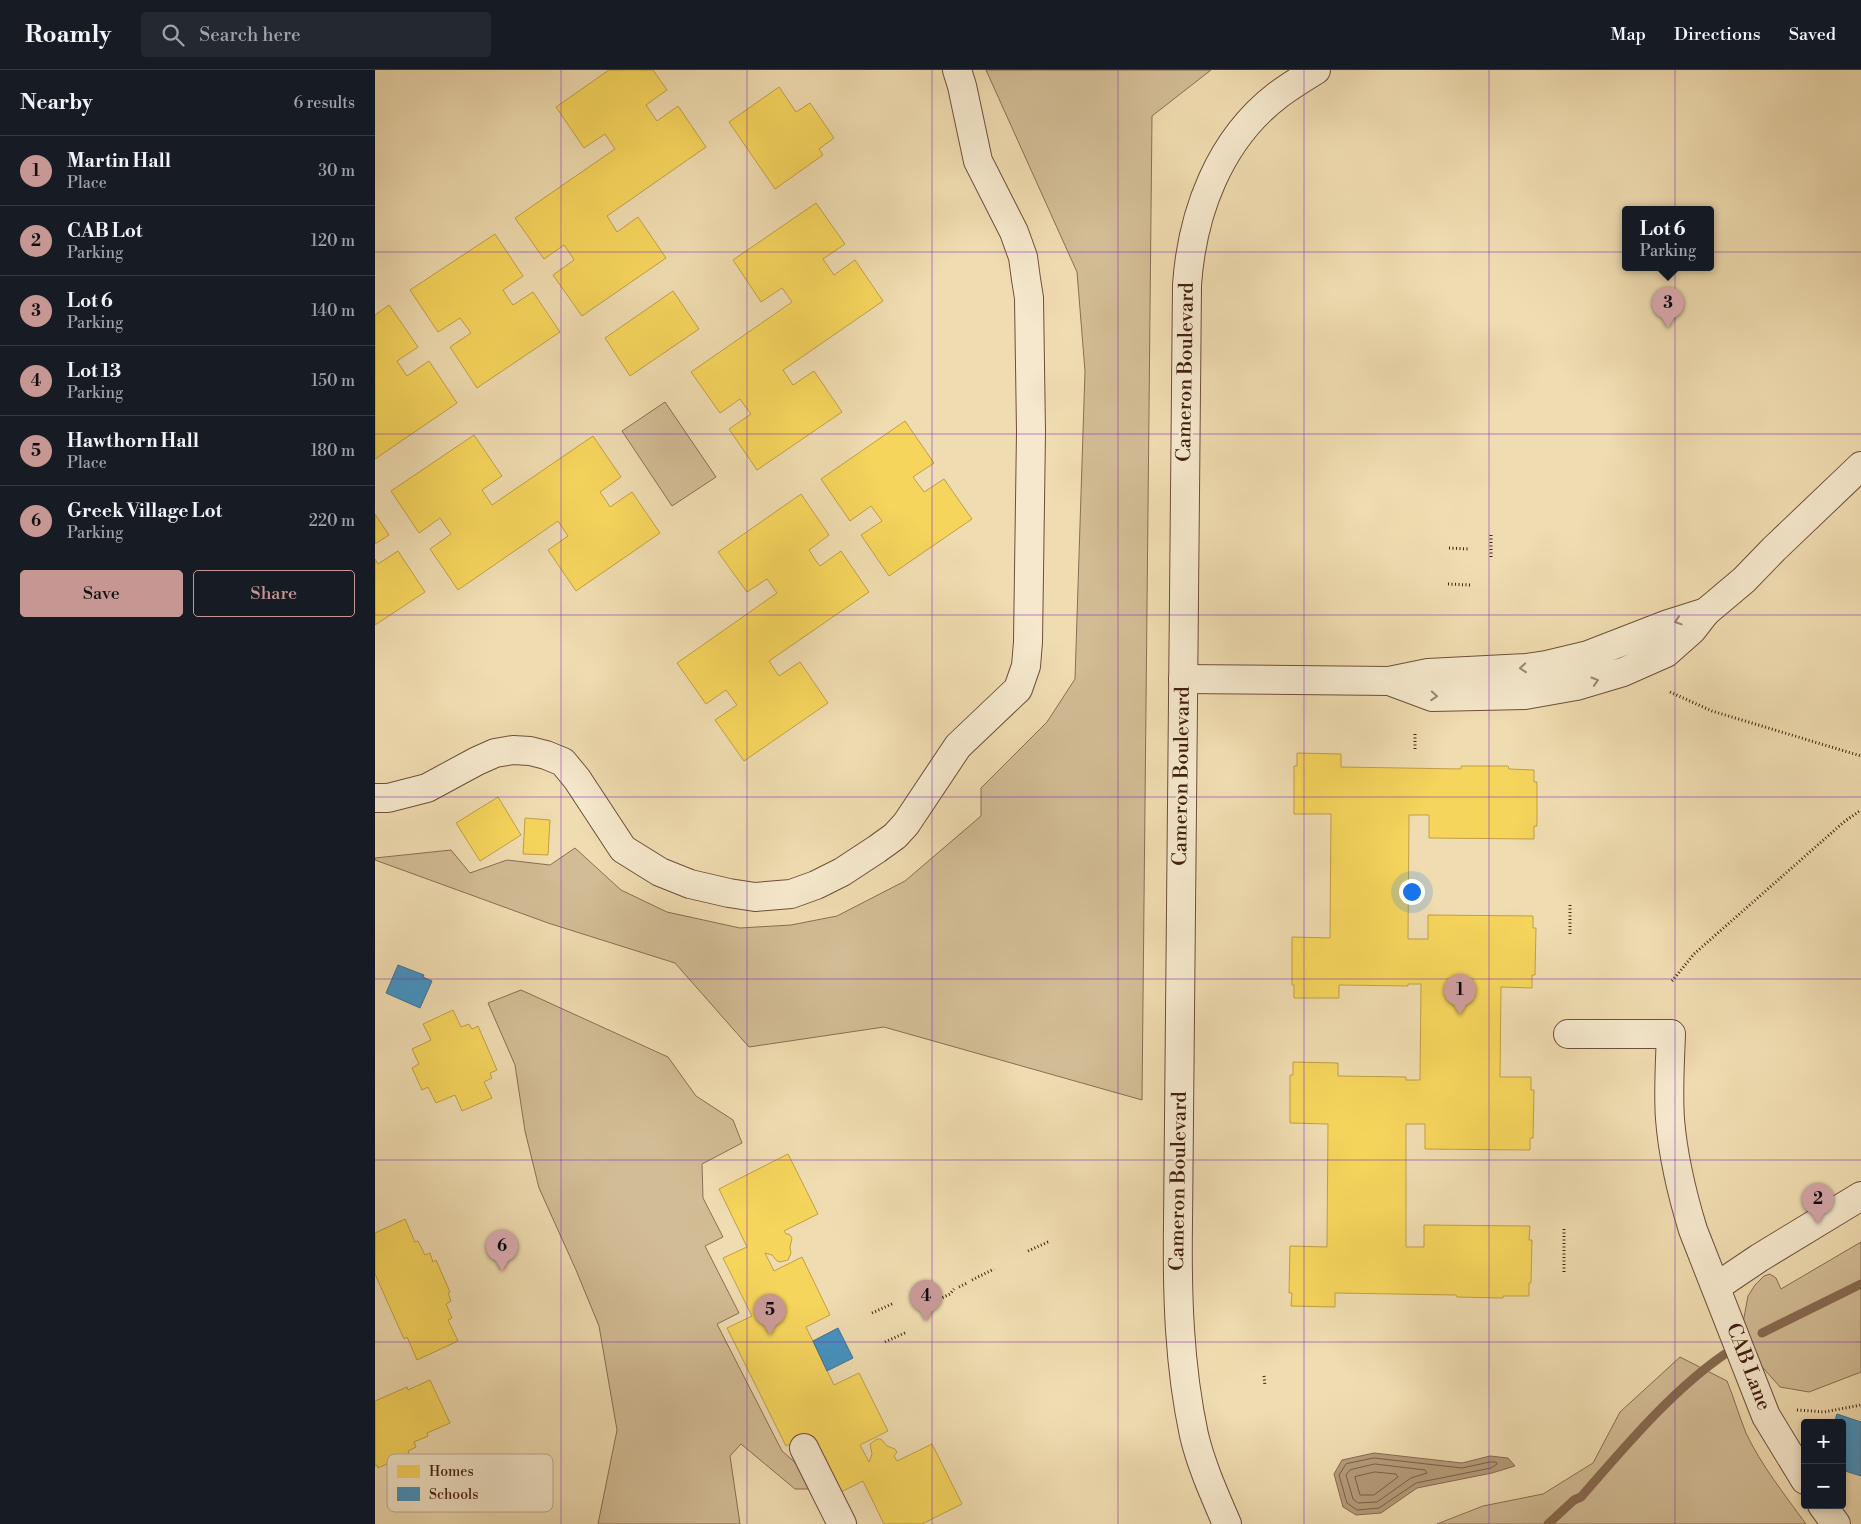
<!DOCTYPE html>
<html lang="en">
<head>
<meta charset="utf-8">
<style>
  :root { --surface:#171b24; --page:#242831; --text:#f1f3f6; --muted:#9ea1a6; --line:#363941; --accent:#c59692 }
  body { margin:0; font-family:"Libre Bodoni",serif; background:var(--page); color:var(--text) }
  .controls { position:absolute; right:15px; bottom:15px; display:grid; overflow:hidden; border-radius:5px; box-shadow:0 2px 8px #0003 }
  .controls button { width:45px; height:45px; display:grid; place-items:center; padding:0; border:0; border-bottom:1px solid var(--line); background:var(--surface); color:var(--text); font:25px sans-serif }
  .you { position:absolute; left:1036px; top:821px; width:18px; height:18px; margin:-12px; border:4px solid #fff; border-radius:50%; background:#1a73e8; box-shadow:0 0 0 8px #1a73e833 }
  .badge { display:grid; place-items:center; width:32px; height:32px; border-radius:50%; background:var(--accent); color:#111; font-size:16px; font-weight:700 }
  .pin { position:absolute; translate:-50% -41px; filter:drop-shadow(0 1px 2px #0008) }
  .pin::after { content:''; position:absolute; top:26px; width:18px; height:15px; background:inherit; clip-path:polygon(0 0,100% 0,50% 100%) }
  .popup { position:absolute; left:1247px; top:136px; width:92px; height:65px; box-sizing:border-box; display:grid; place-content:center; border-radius:5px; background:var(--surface); filter:drop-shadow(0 1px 4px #0005); font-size:16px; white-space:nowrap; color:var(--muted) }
  .popup b { font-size:19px; color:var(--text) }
  .popup::after { content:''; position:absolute; left:50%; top:100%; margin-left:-10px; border:10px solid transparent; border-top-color:var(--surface) }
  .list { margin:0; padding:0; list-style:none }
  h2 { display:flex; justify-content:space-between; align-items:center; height:65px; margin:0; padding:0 20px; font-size:21px }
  h2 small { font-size:16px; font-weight:400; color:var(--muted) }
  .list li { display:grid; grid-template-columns:32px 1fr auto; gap:15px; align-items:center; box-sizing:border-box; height:70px; padding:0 20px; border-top:1px solid var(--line) }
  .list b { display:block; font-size:19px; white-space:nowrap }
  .list p { margin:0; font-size:16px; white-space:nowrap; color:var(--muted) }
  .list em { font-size:16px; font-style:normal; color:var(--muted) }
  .actions { display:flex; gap:10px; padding:15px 20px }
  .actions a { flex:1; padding:11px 0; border:1px solid var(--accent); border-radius:5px; text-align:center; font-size:18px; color:var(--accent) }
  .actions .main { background:var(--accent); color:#111 }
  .icon { flex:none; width:28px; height:28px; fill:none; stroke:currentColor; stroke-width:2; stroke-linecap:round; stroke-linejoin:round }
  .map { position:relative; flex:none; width:1486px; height:1454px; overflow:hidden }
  header { display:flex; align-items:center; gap:30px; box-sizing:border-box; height:70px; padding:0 25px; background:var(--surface); border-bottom:1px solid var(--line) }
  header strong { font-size:24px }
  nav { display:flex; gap:28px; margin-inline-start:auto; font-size:18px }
  .search { width:350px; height:45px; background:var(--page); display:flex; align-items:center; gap:12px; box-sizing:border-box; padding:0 18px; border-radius:5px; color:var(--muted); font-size:19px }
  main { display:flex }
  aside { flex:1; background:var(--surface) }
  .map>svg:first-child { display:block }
  .green { fill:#d2bc95; stroke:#8a6e54 }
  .water { fill:#b59c7a; stroke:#876a50 }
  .homes { fill:#f6d55c; stroke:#c09f46 }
  .schools { fill:#4393c3; stroke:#43708e }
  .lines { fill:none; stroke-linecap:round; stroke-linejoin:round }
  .shore { stroke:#7c5e46; stroke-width:1 }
  .stream { stroke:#876a50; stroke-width:9 }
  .minor-casing { stroke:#6e4f3a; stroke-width:30 }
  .path { stroke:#432012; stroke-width:3; stroke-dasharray:1 2.5; stroke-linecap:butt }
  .minor { stroke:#f5e8cc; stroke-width:28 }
  .oneway { stroke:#9c846f }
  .grid { fill:none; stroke:#7b2cbf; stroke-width:1; stroke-opacity:0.55 }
  .labels { text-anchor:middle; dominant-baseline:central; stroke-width:5; stroke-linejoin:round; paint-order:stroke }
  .street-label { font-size:20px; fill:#432012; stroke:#f5e8cc }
  .key { fill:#f5e8cc; stroke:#c0ac94; stroke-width:1 }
  .key-label { font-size:14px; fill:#432012 }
</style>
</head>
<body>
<header>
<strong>Roamly</strong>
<div class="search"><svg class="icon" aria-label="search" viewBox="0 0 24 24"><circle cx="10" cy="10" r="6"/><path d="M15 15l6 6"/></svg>Search here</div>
<nav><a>Map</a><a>Directions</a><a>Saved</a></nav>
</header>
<main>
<aside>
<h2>Nearby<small>6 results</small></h2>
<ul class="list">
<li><span class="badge">1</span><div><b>Martin Hall</b><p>Place</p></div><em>30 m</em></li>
<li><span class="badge">2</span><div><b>CAB Lot</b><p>Parking</p></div><em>120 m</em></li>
<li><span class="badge">3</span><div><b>Lot 6</b><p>Parking</p></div><em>140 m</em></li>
<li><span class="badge">4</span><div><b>Lot 13</b><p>Parking</p></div><em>150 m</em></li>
<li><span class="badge">5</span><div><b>Hawthorn Hall</b><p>Place</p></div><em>180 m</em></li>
<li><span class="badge">6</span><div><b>Greek Village Lot</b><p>Parking</p></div><em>220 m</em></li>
</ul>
<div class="actions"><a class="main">Save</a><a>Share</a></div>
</aside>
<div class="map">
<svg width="1486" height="1454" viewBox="0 0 1486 1454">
  <rect width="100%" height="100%" fill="#efdcb0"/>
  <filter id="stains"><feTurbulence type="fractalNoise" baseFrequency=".004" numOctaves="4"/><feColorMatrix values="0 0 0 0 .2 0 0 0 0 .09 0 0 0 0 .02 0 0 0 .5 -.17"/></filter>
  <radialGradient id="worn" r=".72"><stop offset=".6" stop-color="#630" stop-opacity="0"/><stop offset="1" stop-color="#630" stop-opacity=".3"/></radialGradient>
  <g class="green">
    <polygon points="611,0 836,0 777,46 767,1030 509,957 374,977 300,893 173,853 0,790 0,788 76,780 95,803 132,790 175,795 200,778 246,820 292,842 365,858 416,855 462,846 530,811 606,746 606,718 672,652 700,609 710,301 702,202"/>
    <polygon points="290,332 341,407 297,436 247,361"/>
    <polygon points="146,920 293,987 321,1026 358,1050 367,1073 327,1094 328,1128 348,1167 330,1176 364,1243 342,1254 407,1381 439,1409 435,1419 420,1419 366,1374 355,1386 365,1454 223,1454 242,1360 224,1256 201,1200 164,1118 150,1061 140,995 113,933"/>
    <polygon points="1486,1172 1486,1302 1434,1322 1405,1317 1381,1290 1368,1253 1373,1226 1380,1215 1389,1206 1395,1204 1401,1208 1406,1219"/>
    <path d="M1305,1287L1352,1311C1359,1328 1364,1346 1371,1363C1386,1395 1410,1425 1431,1454H1062L1108,1436L1168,1424L1218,1393L1245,1342Z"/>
  </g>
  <polygon class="water" points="999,1383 1087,1393 1115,1386 1133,1388 1140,1396 1117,1403 1042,1418 1006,1443 981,1445 968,1437 959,1404 967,1390"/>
  <g class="homes">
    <polygon points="234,0 278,0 292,20 271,35 282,51 303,36 331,77 232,146 242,162 263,147 291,188 207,246 178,205 199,190 196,185 189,175 169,189 140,148 240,79 230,64 209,78 181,37"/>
    <polygon points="404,17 421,42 435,33 459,68 444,79 448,85 400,119 354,52"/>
    <polygon points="441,133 470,174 448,189 459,205 480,190 508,231 408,300 418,315 439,301 467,342 382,400 354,359 376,344 370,336 365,329 345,343 316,302 417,232 407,218 386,232 358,190"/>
    <polygon points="120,164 148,206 128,220 133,228 138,235 158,222 185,262 102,318 75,277 96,263 91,256 85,248 63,262 35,220"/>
    <polygon points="298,221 324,259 255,306 230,268"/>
    <polygon points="14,235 43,277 22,291 32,306 54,291 82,333 0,389 0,245"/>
    <polygon points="530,351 559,393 538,407 549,422 569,409 597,449 514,506 486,465 507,451 496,436 475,451 446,409"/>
    <polygon points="99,365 127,406 107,420 117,435 218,366 246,407 225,422 232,432 235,437 257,422 285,463 201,521 173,480 193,466 183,451 83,520 55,479 76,464 65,448 44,463 16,421"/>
    <polygon points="426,424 454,465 434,480 441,491 445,496 466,481 494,522 394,591 404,606 425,592 453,633 369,691 340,650 362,635 359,631 351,620 331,634 302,593 402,523 392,509 372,522 343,482"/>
    <polygon points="0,444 14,465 0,474"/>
    <polygon points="23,481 50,522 0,555 0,489 3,494"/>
    <polygon points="922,683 966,684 966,697 1086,699 1086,696 1133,696 1134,699 1159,700 1159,712 1162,712 1162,756 1159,756 1159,769 1054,768 1054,745 1034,745 1033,869 1053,869 1053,845 1158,846 1158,858 1161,858 1160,905 1157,905 1157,918 1126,917 1125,1007 1156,1007 1156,1020 1159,1020 1158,1068 1155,1068 1155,1080 1050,1079 1050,1054 1031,1054 1031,1177 1049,1177 1049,1155 1155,1156 1154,1170 1157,1170 1156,1213 1154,1213 1154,1226 1128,1226 1128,1228 1082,1227 1081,1225 960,1223 960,1237 916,1236 917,1223 914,1223 915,1176 952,1177 953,1054 915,1053 915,1005 918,1005 918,992 963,993 963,1006 1031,1007 1031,1010 1045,1010 1046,914 1033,914 1033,916 964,915 964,928 919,928 919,915 917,915 917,867 955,868 956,744 919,744 919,696 922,696"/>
    <polygon points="123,727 146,765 105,791 81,753"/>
    <polygon points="150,748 175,750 173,785 148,784"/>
    <polygon points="78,940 86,957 94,954 97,959 103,956 122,1000 115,1003 117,1008 109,1012 117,1028 87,1041 80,1025 61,1033 53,1017 47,1020 37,998 44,994 37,979 56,970 48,954"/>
    <polygon points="413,1084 443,1144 409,1161 411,1164 414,1164 417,1168 415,1177 416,1183 413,1190 405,1192 402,1191 397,1185 390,1183 399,1201 427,1187 455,1245 431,1257 459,1315 484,1303 513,1361 485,1375 494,1392 497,1384 495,1374 502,1369 506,1369 512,1376 520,1379 522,1382 519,1386 522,1391 557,1374 587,1434 547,1454 509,1454 488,1411 464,1423 435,1365 411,1376 352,1258 377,1246 348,1188 372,1177 344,1119"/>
    <polygon points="30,1149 40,1172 43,1171 50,1185 55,1183 58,1192 61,1190 75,1222 73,1223 76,1231 71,1234 77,1248 73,1250 83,1271 42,1290 32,1267 29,1269 0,1204 0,1163"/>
    <polygon points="55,1310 75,1353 52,1363 53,1366 39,1372 41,1377 33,1381 34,1384 3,1398 2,1395 0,1396 0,1331 32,1317 33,1320"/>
  </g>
  <g class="schools">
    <polygon points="23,895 49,905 48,907 57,911 45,938 11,923"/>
    <polygon points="463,1258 478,1288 452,1301 438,1271"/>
    <polygon points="1462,1344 1486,1352 1486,1406 1467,1400 1467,1353 1459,1353"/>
  </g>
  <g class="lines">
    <g class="shore">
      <polygon points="999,1388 1087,1398 1115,1392 1121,1392 1122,1394 1116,1398 1041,1413 1004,1438 982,1440 972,1433 964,1405 971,1394"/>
      <polygon points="1000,1394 1050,1400 1052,1403 1036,1408 1002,1432 983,1433 978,1429 971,1405 975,1400"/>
      <polygon points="1000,1402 1021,1404 1023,1407 999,1425 985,1425 980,1407"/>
    </g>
    <g class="stream">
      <polyline points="1387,1263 1486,1214"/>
      <path d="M1173,1454L1199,1430L1206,1427C1249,1378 1296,1321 1350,1284"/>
    </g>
    <defs>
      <g id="minor">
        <polyline points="1331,542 1369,510 1399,479 1486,396"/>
        <polyline points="808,609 1014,611 1053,603 1151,598 1171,595 1213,585 1293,554 1331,542 1317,560 1291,583 1248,602 1201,616 1150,625 1057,627 1014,611"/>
        <polyline points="0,728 13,728 52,718 102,691 120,683 138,680 155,681 171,685 188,692 202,709 248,779 285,802 315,814 354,823 380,827 416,824 441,815 467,802 502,779 520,766 531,754 583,676 643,619 651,596 653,572 656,362 654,228 651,209 648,187 639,162 603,91 587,16 582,0"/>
        <path d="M1193,964H1296C1295,992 1293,1021 1295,1049C1298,1087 1307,1124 1318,1160L1391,1346L1430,1410"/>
        <polyline points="1341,1217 1384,1188 1486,1126"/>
        <polyline points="429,1378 467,1454"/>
        <polyline points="1447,1435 1461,1454"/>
        <path d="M852,1454C840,1426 826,1395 819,1365C804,1295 802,1225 803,1153L812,215C817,143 844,70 903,25C915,16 928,8 941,0"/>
      </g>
    </defs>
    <use href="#minor" class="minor-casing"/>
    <g class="path">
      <polyline points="1116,465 1116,489"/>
      <polyline points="1074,478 1095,479"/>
      <polyline points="1073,514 1095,515"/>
      <polyline points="1295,622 1337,641 1486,686"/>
      <polyline points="1040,664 1040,680"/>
      <polyline points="1195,864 1195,835"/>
      <polyline points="1297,911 1319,884 1470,751 1486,740"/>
      <polyline points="653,1181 673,1172 675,1172"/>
      <polyline points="1189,1202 1189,1159"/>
      <polyline points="597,1210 619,1199"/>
      <polyline points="584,1217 592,1213"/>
      <polyline points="558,1232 575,1224 579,1219"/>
      <polyline points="497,1243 519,1233"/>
      <polyline points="510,1272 532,1262"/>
      <polyline points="889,1306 890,1316"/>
      <polyline points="1422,1340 1449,1342 1486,1335"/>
    </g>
    <use href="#minor" class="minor"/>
  </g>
  <defs><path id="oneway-chevron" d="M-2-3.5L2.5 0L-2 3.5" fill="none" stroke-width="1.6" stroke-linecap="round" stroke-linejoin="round" transform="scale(1.25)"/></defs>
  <g class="oneway">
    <use href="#oneway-chevron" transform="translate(1303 551) rotate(162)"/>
    <use href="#oneway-chevron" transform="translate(1148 598) rotate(175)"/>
    <use href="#oneway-chevron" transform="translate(1220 611) rotate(-17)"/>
    <use href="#oneway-chevron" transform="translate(1059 626) rotate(4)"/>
  </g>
  <path class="grid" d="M186,0V1454M372,0V1454M557,0V1454M743,0V1454M929,0V1454M1114,0V1454M1300,0V1454M0,182H1486M0,364H1486M0,545H1486M0,727H1486M0,909H1486M0,1090H1486M0,1272H1486"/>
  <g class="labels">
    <g class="street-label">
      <text transform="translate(811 302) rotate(-89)">Cameron Boulevard</text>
      <text transform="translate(807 706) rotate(-89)">Cameron Boulevard</text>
      <text transform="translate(804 1111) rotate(-89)">Cameron Boulevard</text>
      <text transform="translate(1373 1297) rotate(69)">CAB Lane</text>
    </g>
  </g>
  <rect x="12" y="1384" width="166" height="58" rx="8" class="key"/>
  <rect x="22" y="1395" width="23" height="13" fill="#f6d55c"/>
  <rect x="22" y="1417" width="23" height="14" fill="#4393c3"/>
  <g class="key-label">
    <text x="54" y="1406">Homes</text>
    <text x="54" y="1429">Schools</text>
  </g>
  <rect width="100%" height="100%" filter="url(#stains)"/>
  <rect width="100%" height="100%" fill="url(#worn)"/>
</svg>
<div class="controls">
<button>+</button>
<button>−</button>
</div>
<div class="you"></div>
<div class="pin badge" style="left:1085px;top:945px">1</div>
<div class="pin badge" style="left:1443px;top:1154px">2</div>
<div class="pin badge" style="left:1293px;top:258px">3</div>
<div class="popup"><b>Lot 6</b>Parking</div>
<div class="pin badge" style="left:551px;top:1251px">4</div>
<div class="pin badge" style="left:395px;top:1265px">5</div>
<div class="pin badge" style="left:127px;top:1201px">6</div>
</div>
</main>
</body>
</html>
